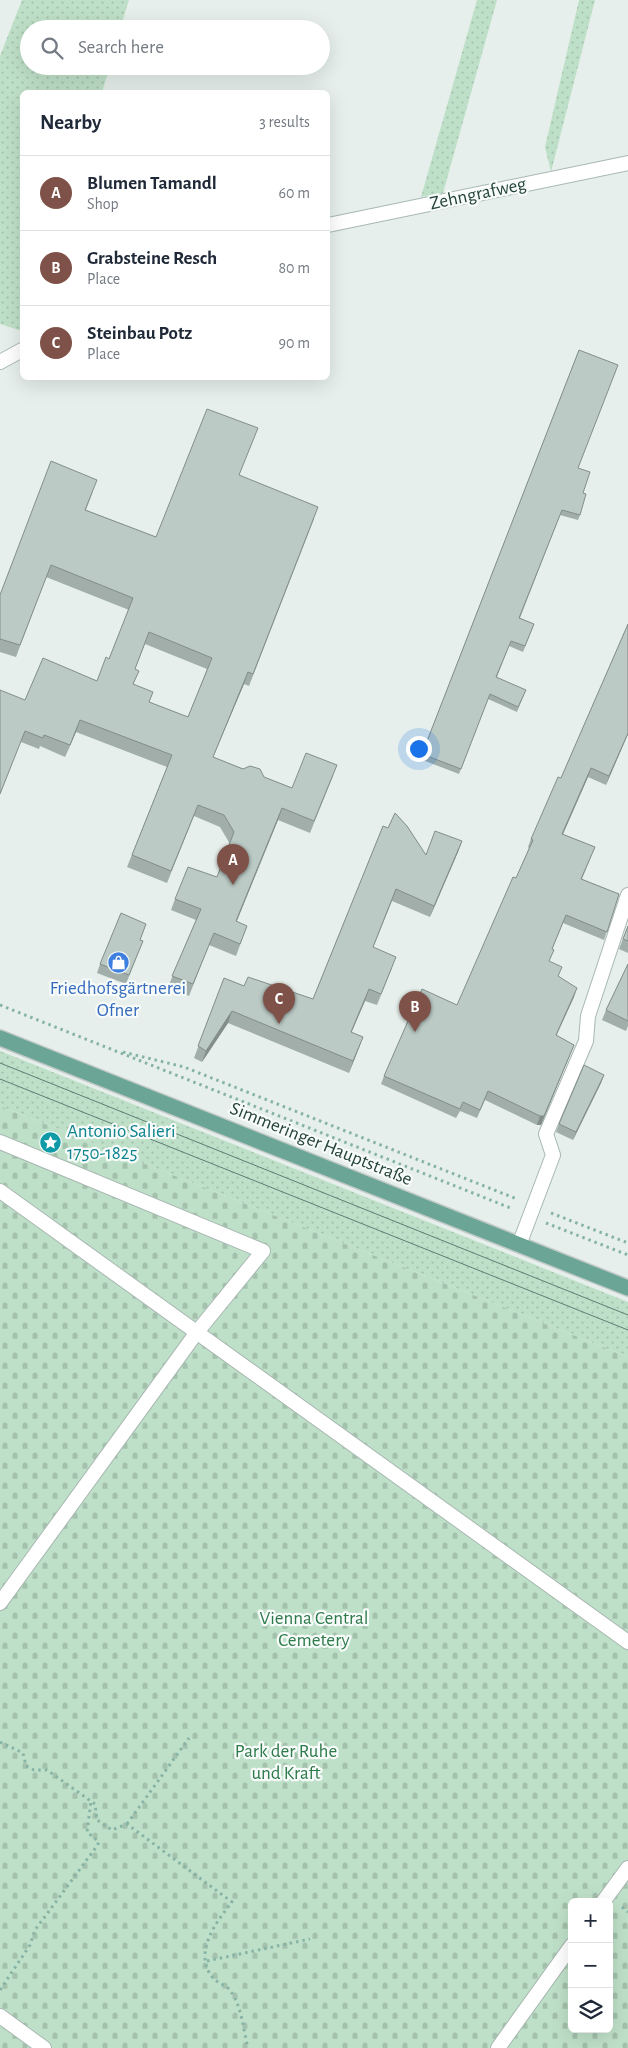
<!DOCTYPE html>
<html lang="en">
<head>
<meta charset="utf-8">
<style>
  :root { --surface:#fff; --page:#f2f2f3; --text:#1f2937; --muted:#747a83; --line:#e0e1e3; --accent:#7f5249 }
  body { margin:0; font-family:"Alegreya Sans",sans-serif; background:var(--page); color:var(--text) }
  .controls { position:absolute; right:15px; bottom:15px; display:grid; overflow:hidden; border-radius:8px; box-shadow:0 5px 20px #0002 }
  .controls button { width:45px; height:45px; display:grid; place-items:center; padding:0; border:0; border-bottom:1px solid var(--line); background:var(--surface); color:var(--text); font:25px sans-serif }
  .you { position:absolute; left:418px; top:748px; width:18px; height:18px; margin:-12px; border:4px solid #fff; border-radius:50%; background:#1a73e8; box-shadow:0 0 0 8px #1a73e833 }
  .badge { display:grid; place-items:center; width:32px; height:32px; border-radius:50%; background:var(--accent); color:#fff; font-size:16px; font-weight:700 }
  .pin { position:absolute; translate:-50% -41px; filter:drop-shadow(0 1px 2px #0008) }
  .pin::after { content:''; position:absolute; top:26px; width:18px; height:15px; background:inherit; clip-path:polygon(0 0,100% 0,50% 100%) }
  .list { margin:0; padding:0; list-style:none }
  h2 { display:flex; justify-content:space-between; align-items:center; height:65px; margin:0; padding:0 20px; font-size:21px }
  h2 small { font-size:16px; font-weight:400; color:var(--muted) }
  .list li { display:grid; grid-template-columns:32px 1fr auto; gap:15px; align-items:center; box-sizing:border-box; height:75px; padding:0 20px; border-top:1px solid var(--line) }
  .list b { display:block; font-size:19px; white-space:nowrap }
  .list p { margin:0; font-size:16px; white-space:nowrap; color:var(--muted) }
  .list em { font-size:16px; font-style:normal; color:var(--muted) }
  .icon { flex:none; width:28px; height:28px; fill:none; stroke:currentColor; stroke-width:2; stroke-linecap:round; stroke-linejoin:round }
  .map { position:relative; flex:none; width:628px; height:2048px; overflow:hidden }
  .search { position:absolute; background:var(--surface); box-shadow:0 5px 20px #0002; left:20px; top:20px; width:310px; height:55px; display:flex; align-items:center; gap:12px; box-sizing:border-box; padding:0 18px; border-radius:28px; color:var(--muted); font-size:19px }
  .panel { position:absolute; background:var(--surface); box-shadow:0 5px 20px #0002; left:20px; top:90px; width:310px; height:290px; border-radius:8px }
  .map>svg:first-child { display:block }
  .green { fill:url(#green-dots) }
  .cemetery { fill:url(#cemetery-stones); fill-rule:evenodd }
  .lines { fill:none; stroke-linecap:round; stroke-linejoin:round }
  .service-casing { stroke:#a8b8b2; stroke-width:16 }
  .primary-casing { stroke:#c2cac8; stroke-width:18 }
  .path { stroke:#86b3a5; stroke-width:3; stroke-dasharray:2.5 4; stroke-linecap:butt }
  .service { stroke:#fff; stroke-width:14 }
  .primary { stroke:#6aa596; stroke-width:15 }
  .tram { stroke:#5f7d75; stroke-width:1 }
  .wall { fill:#a1aea9; fill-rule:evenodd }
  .shaded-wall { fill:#838d89 }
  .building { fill:#bbcac4; stroke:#838d89; fill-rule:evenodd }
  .labels { text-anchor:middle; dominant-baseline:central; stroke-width:4.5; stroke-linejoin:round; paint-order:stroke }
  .street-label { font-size:19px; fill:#24423a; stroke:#f7fbf9 }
  .shop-label { font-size:19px; fill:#366cbe; stroke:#f7fbf9 }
  .culture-label { font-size:19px; fill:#0d838f; stroke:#f7fbf9; text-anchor:start }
  .park-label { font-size:19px; fill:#2d7a4b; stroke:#f7fbf9 }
</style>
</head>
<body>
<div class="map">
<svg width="628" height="2048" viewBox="0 0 628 2048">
  <defs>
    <pattern id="green-dots" width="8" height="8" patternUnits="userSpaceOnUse" patternTransform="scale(1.25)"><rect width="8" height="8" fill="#bfe0c8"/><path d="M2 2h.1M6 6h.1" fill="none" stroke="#a4c1ad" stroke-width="1.8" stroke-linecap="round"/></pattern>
    <pattern id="cemetery-stones" width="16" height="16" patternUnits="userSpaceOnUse" patternTransform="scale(1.25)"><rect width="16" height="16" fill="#bfe0c8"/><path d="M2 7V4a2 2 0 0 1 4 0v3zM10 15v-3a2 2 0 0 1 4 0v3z" fill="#a4c1ad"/></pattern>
  </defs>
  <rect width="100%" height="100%" fill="#e6efeb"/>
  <g class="green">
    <polygon points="22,0 129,0 120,29 29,29 29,66 110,66 102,92 22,92 22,331 0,324 0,56"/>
    <polygon points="477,0 497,0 443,193 421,197"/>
    <polygon points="579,0 595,0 551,172 545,147"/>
    <polygon points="0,1051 628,1302 628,1357 0,1106"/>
  </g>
  <path class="cemetery" d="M0,1106L628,1357V2048H0ZM572,1902H609V2029H572Z"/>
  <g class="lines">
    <defs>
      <g id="service">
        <polyline points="328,225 628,163"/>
        <polyline points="0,362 22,350"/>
        <polyline points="0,1142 263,1251 197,1332 0,1603"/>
        <polyline points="0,1191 628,1642"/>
        <polyline points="519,1245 553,1155 546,1134 586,1041 588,1016 628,895"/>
        <polyline points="603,1902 628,1868"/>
        <polyline points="0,2016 44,2048"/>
        <polyline points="498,2048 572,1945"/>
      </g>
      <polyline id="primary" points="0,1038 628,1288"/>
    </defs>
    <use href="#service" class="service-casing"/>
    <use href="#primary" class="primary-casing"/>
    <g class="path">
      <polyline points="0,1005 513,1209"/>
      <polyline points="123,1052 184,1067 517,1199"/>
      <polyline points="551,1213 628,1243"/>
      <polyline points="546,1223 628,1255"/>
      <path d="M0,1742L23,1753L26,1766L34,1770H47L95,1804L97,1820L112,1830L127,1824L232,1902C217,1921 192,1953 213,1978C218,1983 225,1985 229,1989C242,2005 243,2029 248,2048"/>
      <polyline points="127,1824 189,1738"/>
      <polyline points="622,1907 628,1912"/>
      <polyline points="207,1961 310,1939"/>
      <polyline points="0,1990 30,1945 35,1930 97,1846 99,1842 87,1832 91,1801"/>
    </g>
    <use href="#service" class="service"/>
    <use href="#primary" class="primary"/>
    <g class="tram">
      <polyline points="0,1063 628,1315"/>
      <polyline points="0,1079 628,1330"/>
    </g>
  </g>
  <g class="wall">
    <polygon points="579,350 578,468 583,493 580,515 578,520 560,515 520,618 534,624 523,652 509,646 497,677 524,695 517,712 488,699 459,774 420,759"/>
    <path d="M239,475L314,519L249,686L244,684L213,757L292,788L333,776L310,833L278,820L236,922L247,926L236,956L209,945L189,996L168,987L196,920L171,910L175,899L217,877L230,844L220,827L194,816L167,883L127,867L167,767L76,732L65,757L40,746L39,749L21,742L25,700L97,681L109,659L129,610L46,577L16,657L0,652V595L93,491L86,510L156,537ZM145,644L207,669L188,717L149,702L134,684L135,669Z"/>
    <polygon points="628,624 628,734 606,785 588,777 563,834 595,847 582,879 619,894 604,940 563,923 552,949 549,961 559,977 574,997 556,1035 574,1045 541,1125 537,1125 485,1100 477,1118 460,1111 456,1118 381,1084 384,1076 457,1005 516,878 529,848 528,847 531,839 561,778"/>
    <polygon points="383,826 426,855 462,841 458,852 430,917 392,901 373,948 392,968 377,1005 365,1001 351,1032 363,1037 349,1073 228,1023 202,1062 194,1058 224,978 244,986 313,999"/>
    <polygon points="628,926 628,953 619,949"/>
    <polygon points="140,940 143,941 126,984 97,973 100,964"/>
    <polygon points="628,964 628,1026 626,1031 602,1020 606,1010"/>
    <polygon points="604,1075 601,1083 573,1140 556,1132 559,1124"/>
  </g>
  <g class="shaded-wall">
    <polygon points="248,672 244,684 208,769 213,757"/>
    <polygon points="80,720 76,732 65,757 70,745"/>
    <polygon points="628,733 628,734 606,785 609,776"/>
    <polygon points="591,768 588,777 559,843 562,834"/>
    <polygon points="282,808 278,820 232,933 236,921"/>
    <polygon points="462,841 458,852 430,917 434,906"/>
    <polygon points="577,988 574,997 553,1043 556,1035"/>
    <polygon points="369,989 365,1001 347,1043 351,1032"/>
    <polygon points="232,1011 228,1023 202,1062 206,1051"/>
    <polygon points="363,1037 359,1048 349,1073 353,1061"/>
    <polygon points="574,1045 541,1125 537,1125 540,1116"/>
    <polygon points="604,1075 601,1083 573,1140 576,1132"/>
  </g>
  <g class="building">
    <polygon points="579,350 618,365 578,468 590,472 583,493 586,494 580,515 562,510 519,618 534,624 525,646 511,641 496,677 526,690 518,707 490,694 461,769 422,754"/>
    <path d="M207,409L258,428L239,475L318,507L253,674L248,672L213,757L243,769L250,766L260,769L264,777L292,788L306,753L337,765L314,821L282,808L236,921L247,926L240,944L214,933L193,984L172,976L201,909L175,899L188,867L217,877L234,832L224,815L198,805L171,871L132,855L172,755L80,720L70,745L44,735L43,738L25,731L0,794V690L25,700L43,658L97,681L106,657L109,659L133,598L51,565L20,645L0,639V595L51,461L97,480L85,510L156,537ZM149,632L212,658L188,717L149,702L153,692L133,684L139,671L135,669Z"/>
    <polygon points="628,624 628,733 609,776 591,768 562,834 595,847 581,879 619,894 607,932 566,915 552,949 554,950 549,961 562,967 558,976 577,988 556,1035 574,1045 544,1116 540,1116 488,1091 480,1110 463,1102 460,1109 384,1076 422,989 457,1005 513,877 516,878 533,840 531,839 558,777 561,778"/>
    <polygon points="395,813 407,826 426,855 435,831 462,841 434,906 396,889 373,947 396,957 381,994 369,989 351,1032 363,1037 353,1061 232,1011 206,1051 198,1046 224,978 244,986 248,977 313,999 383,826 388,828"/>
    <polygon points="121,913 146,924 140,940 143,941 129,975 100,964"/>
    <polygon points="628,926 628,941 623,939"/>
    <polygon points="628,964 628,1021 606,1010"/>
    <polygon points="584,1065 604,1075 576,1132 559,1124"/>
  </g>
  <defs>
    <symbol id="shop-disc" viewBox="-11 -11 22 22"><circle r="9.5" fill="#3f7fe0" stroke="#f7fbf9"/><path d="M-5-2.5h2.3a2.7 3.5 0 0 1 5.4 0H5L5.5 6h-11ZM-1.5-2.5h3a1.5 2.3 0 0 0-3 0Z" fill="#fff"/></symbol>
    <symbol id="sight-disc" viewBox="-11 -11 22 22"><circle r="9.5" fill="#0f9aa8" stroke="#f7fbf9"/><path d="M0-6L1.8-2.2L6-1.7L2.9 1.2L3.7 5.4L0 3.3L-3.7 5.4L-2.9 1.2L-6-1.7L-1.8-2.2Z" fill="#fff"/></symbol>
  </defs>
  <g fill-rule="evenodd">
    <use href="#shop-disc" x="106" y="950" width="25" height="25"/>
    <use href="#sight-disc" x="38" y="1130" width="25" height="25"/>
  </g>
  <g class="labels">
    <g class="street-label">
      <text transform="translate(478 194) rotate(-12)">Zehngrafweg</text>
      <text transform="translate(321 1144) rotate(22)">Simmeringer Hauptstraße</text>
    </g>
    <g class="shop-label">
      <text x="118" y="988">Friedhofsgärtnerei<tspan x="118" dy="22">Ofner</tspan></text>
    </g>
    <g class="culture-label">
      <text x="67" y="1131">Antonio Salieri<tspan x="67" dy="22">1750-1825</tspan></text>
    </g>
    <g class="park-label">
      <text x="314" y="1618">Vienna Central<tspan x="314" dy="22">Cemetery</tspan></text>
      <text x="286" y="1751">Park der Ruhe<tspan x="286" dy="22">und Kraft</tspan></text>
    </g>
  </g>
</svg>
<div class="controls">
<button>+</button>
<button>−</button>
<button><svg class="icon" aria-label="layers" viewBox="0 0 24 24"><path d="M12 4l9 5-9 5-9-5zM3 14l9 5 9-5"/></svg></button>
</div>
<div class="you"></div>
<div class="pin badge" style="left:233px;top:885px">A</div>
<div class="pin badge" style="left:415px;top:1032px">B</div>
<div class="pin badge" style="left:279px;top:1024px">C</div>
<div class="search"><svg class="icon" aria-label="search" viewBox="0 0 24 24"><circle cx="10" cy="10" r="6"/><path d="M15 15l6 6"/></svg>Search here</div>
<section class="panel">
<h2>Nearby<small>3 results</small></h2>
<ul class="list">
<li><span class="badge">A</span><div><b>Blumen Tamandl</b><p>Shop</p></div><em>60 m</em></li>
<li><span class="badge">B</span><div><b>Grabsteine Resch</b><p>Place</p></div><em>80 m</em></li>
<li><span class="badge">C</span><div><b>Steinbau Potz</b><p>Place</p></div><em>90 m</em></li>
</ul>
</section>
</div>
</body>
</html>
